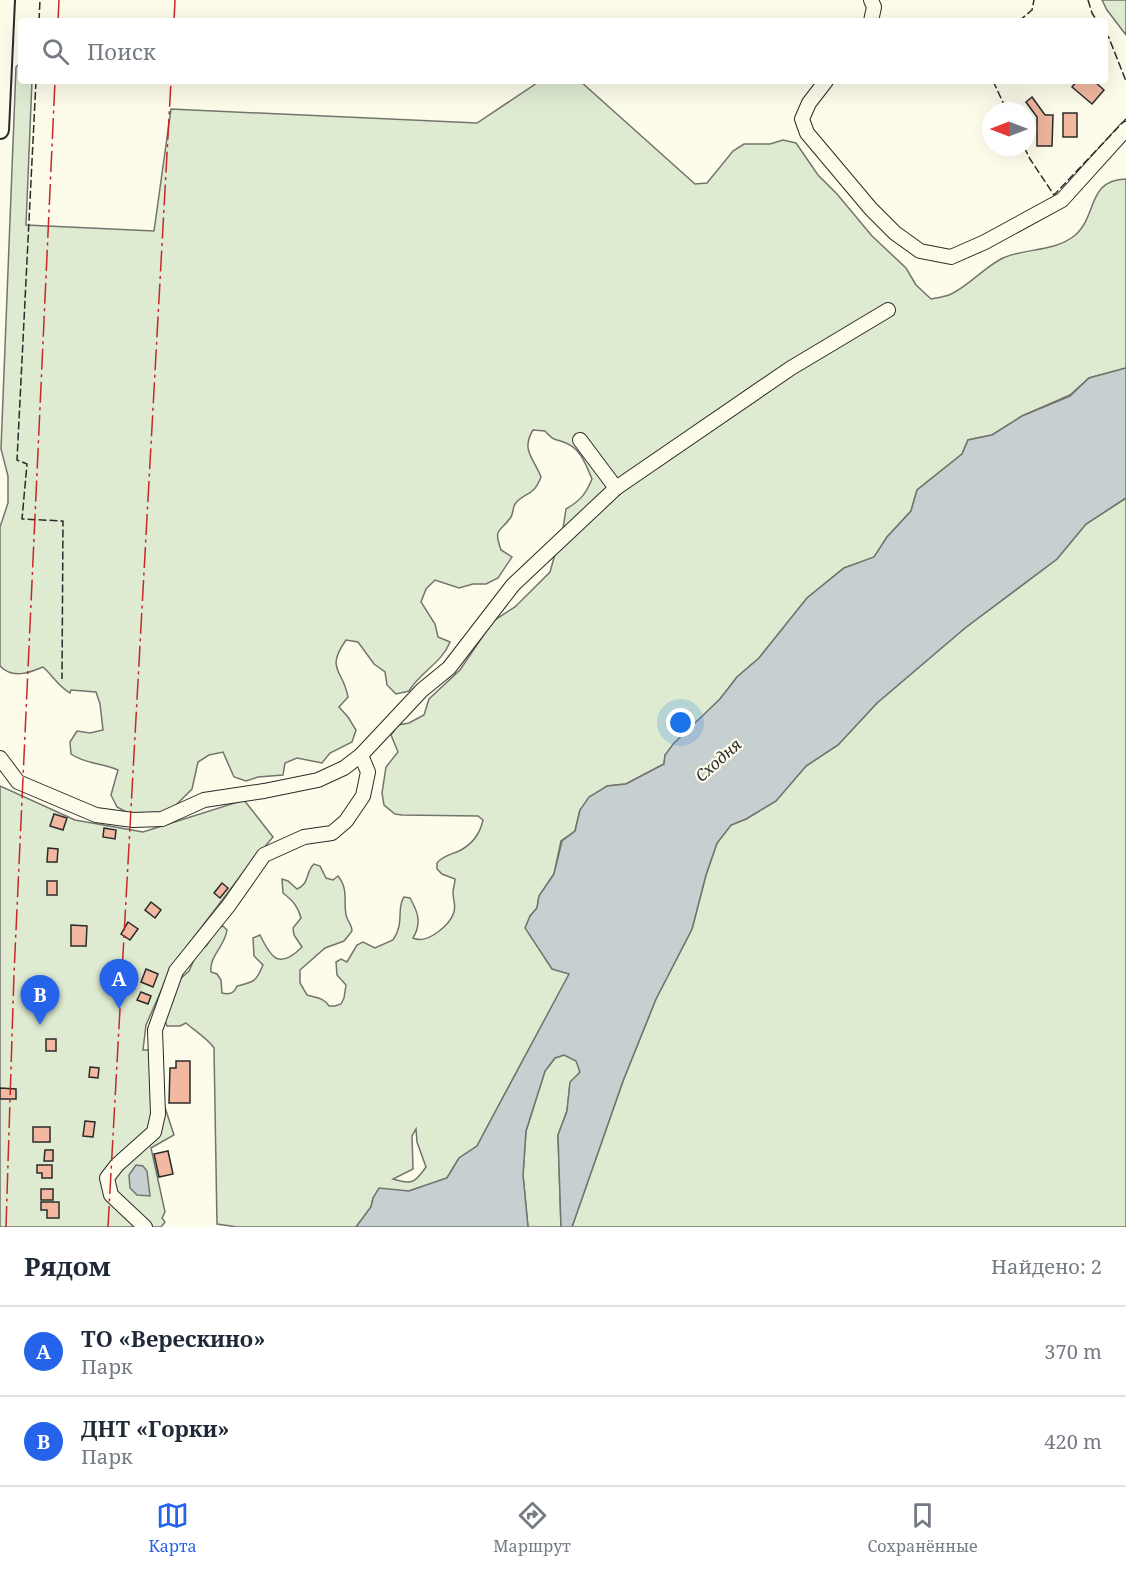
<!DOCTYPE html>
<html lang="ru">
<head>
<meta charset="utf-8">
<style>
  :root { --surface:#fff; --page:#f6f6f7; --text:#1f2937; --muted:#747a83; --line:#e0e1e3; --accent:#2563eb }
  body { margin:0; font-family:"Noto Serif",serif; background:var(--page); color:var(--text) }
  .compass { position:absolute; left:982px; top:102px; width:54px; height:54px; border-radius:50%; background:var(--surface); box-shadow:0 6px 24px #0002; rotate:270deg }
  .you { position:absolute; left:681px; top:723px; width:21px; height:21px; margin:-15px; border:4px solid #fff; border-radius:50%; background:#1a73e8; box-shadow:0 0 0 9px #1a73e833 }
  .badge { display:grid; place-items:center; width:39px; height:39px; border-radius:50%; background:var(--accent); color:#fff; font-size:20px; font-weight:700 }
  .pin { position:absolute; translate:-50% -50px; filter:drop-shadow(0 2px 3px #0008) }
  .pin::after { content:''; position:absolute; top:32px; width:21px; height:18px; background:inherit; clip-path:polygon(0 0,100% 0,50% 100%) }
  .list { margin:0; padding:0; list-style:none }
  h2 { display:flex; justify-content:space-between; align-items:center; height:78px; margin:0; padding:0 24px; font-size:26px }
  h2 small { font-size:20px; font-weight:400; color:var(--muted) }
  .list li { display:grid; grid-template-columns:39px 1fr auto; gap:18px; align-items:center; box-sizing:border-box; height:90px; padding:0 24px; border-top:2px solid var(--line) }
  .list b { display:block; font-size:22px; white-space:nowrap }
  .list p { margin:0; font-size:20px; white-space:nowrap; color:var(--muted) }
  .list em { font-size:20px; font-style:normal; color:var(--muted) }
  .icon { flex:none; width:33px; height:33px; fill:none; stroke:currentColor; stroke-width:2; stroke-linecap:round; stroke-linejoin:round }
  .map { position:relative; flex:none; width:1126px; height:1227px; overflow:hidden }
  .search { position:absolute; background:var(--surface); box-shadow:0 6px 24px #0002; left:18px; right:18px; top:18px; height:66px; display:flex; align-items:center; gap:15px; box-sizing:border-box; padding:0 21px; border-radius:6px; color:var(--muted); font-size:22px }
  .sheet { height:258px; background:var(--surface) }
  nav { display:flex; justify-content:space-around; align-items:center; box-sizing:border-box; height:84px; border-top:2px solid var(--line); background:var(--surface); font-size:16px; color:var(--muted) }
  nav a { display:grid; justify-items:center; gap:3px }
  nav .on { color:var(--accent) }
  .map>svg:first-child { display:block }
  .green { fill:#deebd1; stroke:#74746e; stroke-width:1.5; fill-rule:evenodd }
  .water { fill:#c7d0d0; stroke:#74746e; stroke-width:1.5 }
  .building { fill:#f2b8a0; stroke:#2b2b2b; stroke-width:1.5 }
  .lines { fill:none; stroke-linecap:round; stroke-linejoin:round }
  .minor-casing { stroke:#2b2b2b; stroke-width:16 }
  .major-casing { stroke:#2b2b2b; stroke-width:20 }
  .minor { stroke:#fdfbea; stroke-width:14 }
  .major { stroke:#fdfbea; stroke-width:16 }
  .fence { stroke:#2b2b2b; stroke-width:1.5; stroke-dasharray:8 3; stroke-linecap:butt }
  .power { stroke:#c62828; stroke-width:1.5; stroke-dasharray:21 4.5 3 4.5; stroke-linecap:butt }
  .labels { text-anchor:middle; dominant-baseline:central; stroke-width:4.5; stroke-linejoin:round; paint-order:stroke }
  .water-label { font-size:16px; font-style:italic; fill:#2b2b2b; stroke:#fdfbea }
</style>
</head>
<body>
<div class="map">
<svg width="1126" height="1227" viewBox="0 0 1126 1227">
  <rect width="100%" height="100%" fill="#fdfbea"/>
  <g class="green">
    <polygon points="1102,0 1126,0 1126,35 1107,10"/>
    <path d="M21,62V81H32L26,225L154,231L171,109L477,123L540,81H580L695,184L707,183L733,151L744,144H770L783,140L796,143L818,175L837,194L872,236L906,268L916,285L931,299C936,298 943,297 949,295C968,287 984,267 1003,258C1025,248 1054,252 1074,236C1098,217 1086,180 1126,179V368L1089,378L1070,395L1022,416L992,435L968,440L962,454L917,490L911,511L887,537L874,558L844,568L807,598L759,658L737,677L720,699L665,755L664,764L626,784L607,786L580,810L575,831L561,841L554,874L539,896L537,908L530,916L570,973L486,1129L477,1146L459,1158L447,1178L409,1191H393L373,1198L371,1207L356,1227H237L217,1224L214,1048C209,1040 194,1030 186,1023L180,1026H167L164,1019L179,980L189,971L197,953L207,945L217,928L223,926L227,930C225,946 209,956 211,972L217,974L221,980L222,993C230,995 234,993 237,986C254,982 256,982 263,965L254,956L253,938L260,935C271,958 279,970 302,947L294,935L293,928L301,918C298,906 292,900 283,893L282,879L288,881L297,889C310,884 305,872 314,864L320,866L326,878L333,880L338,876C350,891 342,905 347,918C349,923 352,925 352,931L344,941L325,948L300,970V983L307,995C316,998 323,997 329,1006H335L341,1004L344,998L346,985L337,975L336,962L341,959L347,962L357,945L363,942L375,948L393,940C405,923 396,908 404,897L410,898C418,912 422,923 413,938C427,945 450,925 454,912C456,904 453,900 453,893C453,888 455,884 455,879L442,874L437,869V863C444,855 450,855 459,851C471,845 480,834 483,820L478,816L402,815L395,814L384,805L382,793L386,767L398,752L391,735L398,725L409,723L424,715L429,699L460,670L493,621L515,607L550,572L557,547L562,535L566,509C580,501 586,494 592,479C586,465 581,449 566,443C554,438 555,442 545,431L533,430C521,450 533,457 541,477C533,498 525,491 515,504C513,507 513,514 511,517C500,533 493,527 501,550L512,557L498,578L486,584H473L459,588L435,580L426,589L421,602L435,624L438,637L450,642C442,663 420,672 409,691L396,694L387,685L385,672L374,664L358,642L346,640C325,670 343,669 348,697L339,707L348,717L356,730L352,742L330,753L322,763L297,758L285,763L283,775L258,777L246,781L234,777L223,752L209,755L198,762L192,789L174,807L157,815L128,813L117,807L111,795L118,770C102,763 85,764 71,754L70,742L77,731L90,733L103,730L100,704L96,692L71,690L70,693C58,686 53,676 43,667C29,673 12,679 0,666V527L8,503V476L1,449L16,67ZM416,1129L417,1142L426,1167C415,1183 412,1185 393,1179L413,1169L412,1136Z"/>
    <polygon points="1126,498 1126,1227 572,1227 623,1081 656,999 692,929 706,875 717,843 731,825 746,819 776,801 806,766 838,745 877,703 965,628 1057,559 1086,524"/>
    <polygon points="0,786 75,820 143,832 244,800 273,837 242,874 172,966 146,1025 143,1050 160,1050 159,1089 174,1135 151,1148 165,1212 162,1218 165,1222 161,1227 0,1227"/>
    <polygon points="564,1055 577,1060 580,1073 570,1083 567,1111 558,1135 561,1227 528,1227 523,1175 526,1131 545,1071 555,1058"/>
  </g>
  <g class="water">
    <polygon points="1126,368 1126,498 1086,524 1057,559 965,628 877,703 838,745 806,766 776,801 746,819 731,825 717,843 706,875 692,929 656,999 623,1081 572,1227 561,1227 558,1135 567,1111 570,1082 580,1072 576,1061 564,1055 555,1058 545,1071 526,1131 523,1175 528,1227 356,1227 371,1207 373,1198 379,1188 409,1191 447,1178 459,1158 477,1146 486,1129 569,974 552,969 525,928 530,916 537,908 539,896 554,874 562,841 575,831 580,810 589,797 607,786 626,784 664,764 665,755 674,743 720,699 737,677 759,658 807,598 844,568 874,557 887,537 911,511 917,490 962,454 968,440 992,435 1022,416 1070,396 1089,378"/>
    <polygon points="136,1165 143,1166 147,1171 150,1196 137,1195 130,1188 129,1175"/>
  </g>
  <g class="building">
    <polygon points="1077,81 1094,81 1104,90 1092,104 1072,87"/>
    <polygon points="1032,97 1045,115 1053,115 1052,146 1037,146 1037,117 1026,102"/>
    <rect x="1063" y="113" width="14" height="24"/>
    <polygon points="54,814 67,818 63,830 50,826"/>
    <polygon points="104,828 116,830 115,839 103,837"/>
    <polygon points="48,848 58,849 57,862 47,862"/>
    <rect x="47" y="881" width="10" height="14"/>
    <polygon points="222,883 228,888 220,898 214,893"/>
    <polygon points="151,902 161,910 155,918 145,910"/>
    <polygon points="128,922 138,929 130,940 121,934"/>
    <polygon points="71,925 87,926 86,946 71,946"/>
    <polygon points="146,969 158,974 153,987 141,982"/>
    <polygon points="141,992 151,996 148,1004 137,1000"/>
    <rect x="46" y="1039" width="10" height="12"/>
    <polygon points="176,1061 190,1061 190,1103 169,1103 170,1068 176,1068"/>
    <polygon points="90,1067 99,1068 98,1078 89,1077"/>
    <polygon points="0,1088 16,1089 16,1099 0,1099"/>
    <polygon points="85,1121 95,1122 93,1137 83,1136"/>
    <rect x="33" y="1127" width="17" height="15"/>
    <polygon points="45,1150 53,1150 53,1161 44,1161"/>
    <polygon points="168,1151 173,1174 159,1177 154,1154"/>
    <polygon points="37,1165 52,1165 52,1178 42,1178 42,1173 37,1173"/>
    <rect x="41" y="1189" width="12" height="11"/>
    <polygon points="41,1202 59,1202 59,1218 47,1218 47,1210 41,1210"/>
  </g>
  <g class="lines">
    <defs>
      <g id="minor">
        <polyline points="871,0 874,7 871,21"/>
        <polyline points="826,81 809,103 802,119 807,133 871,209 895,233 920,251 951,257 985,242 1062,200 1126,129"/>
        <polyline points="580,440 616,488"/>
        <polyline points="0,758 18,782 96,815 133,820 162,819 204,800 264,791 318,780 344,768 361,755 422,690 449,668 513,585 616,488 791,368 888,310"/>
        <polyline points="145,1227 111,1195 107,1178 117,1165 154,1132 158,1114 155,1030 176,971 229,905 264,855 304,837 332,833 346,821 363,796 368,772 361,755"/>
      </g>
      <polyline id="major" points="0,130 6,0"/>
    </defs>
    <use href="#minor" class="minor-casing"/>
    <use href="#major" class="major-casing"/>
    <use href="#minor" class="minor"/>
    <use href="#major" class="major"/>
    <g class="fence">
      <polyline points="1088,0 1092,13 1097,21"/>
      <polyline points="39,21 40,0"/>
      <polyline points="1019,21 1032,10 1034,0"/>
      <polyline points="1105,32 1109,38 1126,81"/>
      <polyline points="36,81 17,460 27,464 22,519 63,521 62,679"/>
      <polyline points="993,81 1007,111"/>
      <polyline points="1024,147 1030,159 1054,195 1126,119"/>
    </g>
    <g class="power">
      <polyline points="58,21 59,0"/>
      <polyline points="174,21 175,0"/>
      <polyline points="6,1227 14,974 55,81"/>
      <polyline points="108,1227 171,81"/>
    </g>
  </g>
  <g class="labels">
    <g class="water-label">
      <text transform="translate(718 760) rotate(-42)">Сходня</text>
    </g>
  </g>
</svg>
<svg class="compass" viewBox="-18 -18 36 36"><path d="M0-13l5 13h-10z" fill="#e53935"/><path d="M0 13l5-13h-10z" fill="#747a83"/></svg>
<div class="you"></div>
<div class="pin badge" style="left:119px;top:1009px">A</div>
<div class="pin badge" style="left:40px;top:1025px">B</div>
<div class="search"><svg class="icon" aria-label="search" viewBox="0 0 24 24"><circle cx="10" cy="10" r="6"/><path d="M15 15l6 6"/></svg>Поиск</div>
</div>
<section class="sheet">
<h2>Рядом<small>Найдено: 2</small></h2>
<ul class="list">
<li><span class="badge">A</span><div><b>ТО «Верескино»</b><p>Парк</p></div><em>370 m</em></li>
<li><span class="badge">B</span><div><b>ДНТ «Горки»</b><p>Парк</p></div><em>420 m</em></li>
</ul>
</section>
<nav>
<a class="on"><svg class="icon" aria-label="map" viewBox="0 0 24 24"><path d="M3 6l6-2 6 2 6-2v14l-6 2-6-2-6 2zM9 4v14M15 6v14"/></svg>Карта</a>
<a><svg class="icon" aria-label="directions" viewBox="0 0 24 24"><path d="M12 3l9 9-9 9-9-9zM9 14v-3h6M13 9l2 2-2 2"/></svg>Маршрут</a>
<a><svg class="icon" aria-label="saved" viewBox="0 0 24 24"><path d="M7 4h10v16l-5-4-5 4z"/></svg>Сохранённые</a>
</nav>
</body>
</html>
